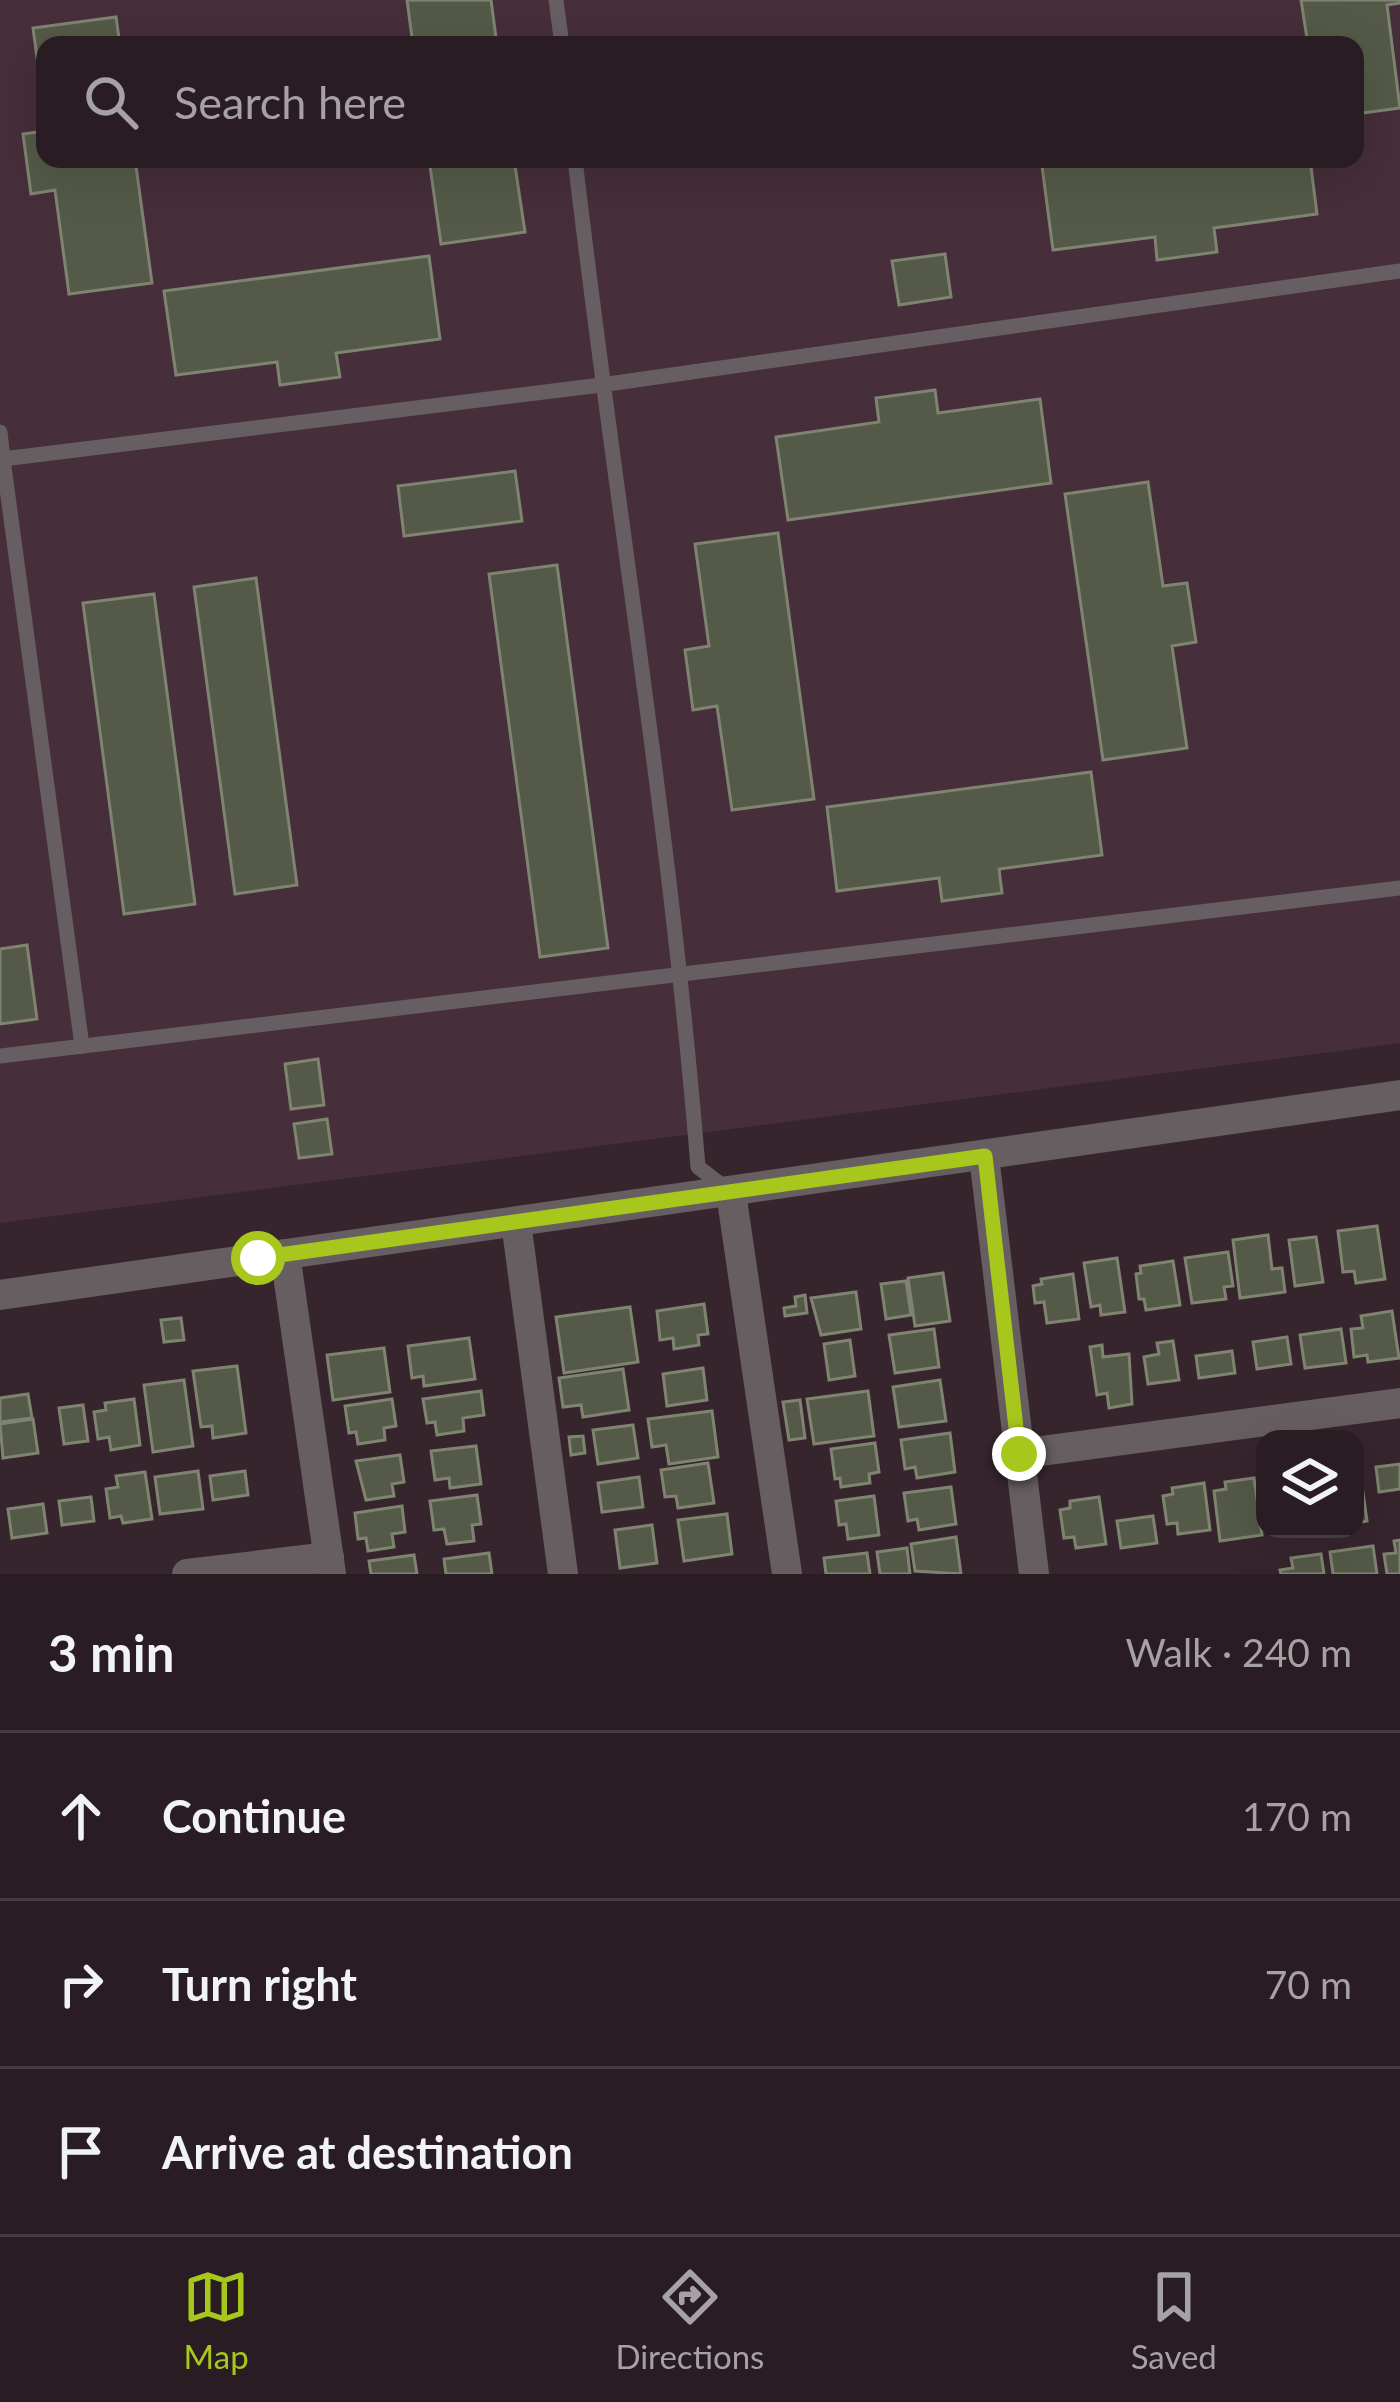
<!DOCTYPE html>
<html lang="en">
<head>
<meta charset="utf-8">
<style>
  :root { --surface:#291c22; --page:#31252a; --text:#f1f3f6; --muted:#a5a1a5; --line:#453a40; --accent:#a8c71c }
  body { margin:0; font-family:Lato,sans-serif; background:var(--page); color:var(--text) }
  .controls { position:absolute; right:36px; bottom:36px; display:grid; overflow:hidden; border-radius:24px; box-shadow:0 12px 48px #0002 }
  .controls button { width:108px; height:108px; display:grid; place-items:center; padding:0; border:0; border-bottom:3px solid var(--line); background:var(--surface); color:var(--text); font:60px sans-serif }
  .stop { position:absolute; width:36px; height:36px; margin:-27px; border:9px solid #a8c71c; border-radius:50%; background:#fff }
  .stop.end { background:#a8c71c; border-color:#fff; box-shadow:0 3px 12px #0008 }
  .list { margin:0; padding:0; list-style:none }
  h2 { display:flex; justify-content:space-between; align-items:center; height:156px; margin:0; padding:0 48px; font-size:51px }
  h2 small { font-size:39px; font-weight:400; color:var(--muted) }
  .list li { display:grid; grid-template-columns:78px 1fr auto; gap:36px; align-items:center; box-sizing:border-box; height:168px; padding:0 48px; border-top:3px solid var(--line) }
  .list b { display:block; font-size:45px; white-space:nowrap }
  .list em { font-size:39px; font-style:normal; color:var(--muted) }
  .icon { flex:none; width:66px; height:66px; fill:none; stroke:currentColor; stroke-width:2; stroke-linecap:round; stroke-linejoin:round }
  .map { position:relative; flex:none; width:1400px; height:1574px; overflow:hidden }
  .search { position:absolute; background:var(--surface); box-shadow:0 12px 48px #0002; left:36px; right:36px; top:36px; height:132px; display:flex; align-items:center; gap:30px; box-sizing:border-box; padding:0 42px; border-radius:24px; color:var(--muted); font-size:45px }
  .sheet { height:660px; background:var(--surface) }
  nav { display:flex; justify-content:space-around; align-items:center; box-sizing:border-box; height:168px; border-top:3px solid var(--line); background:var(--surface); font-size:33px; color:var(--muted) }
  nav a { display:grid; justify-items:center; gap:6px }
  nav .on { color:var(--accent) }
  .map>svg:first-child { display:block }
  .built { fill:#462e3a; fill-rule:evenodd }
  .building { fill:#545a47; stroke:#7e8470; stroke-width:3 }
  .lines { fill:none; stroke-linecap:round; stroke-linejoin:round }
  .lane { stroke:#675e62; stroke-width:15 }
  .street { stroke:#675e62; stroke-width:30 }
  .route { stroke:#a8c71c; stroke-width:15 }
</style>
</head>
<body>
<div class="map">
<svg width="1400" height="1574" viewBox="0 0 1400 1574">
  <rect width="100%" height="100%" fill="#37252e"/>
  <path class="built" d="M0,0H1400V1043L0,1223ZM45,45H1355V159H45Z"/>
  <g class="building">
    <polygon points="407,0 491,0 497,45 413,45"/>
    <polygon points="1301,0 1400,0 1400,3 1387,5 1400,108 1355,114 1355,45 1308,45"/>
    <polygon points="116,17 120,45 45,45 45,117 33,28"/>
    <polygon points="45,131 45,159 135,159 152,283 69,294 55,190 31,194 23,134"/>
    <polygon points="429,159 514,159 525,232 441,244"/>
    <polygon points="1095,159 1310,159 1317,214 1214,228 1217,252 1157,260 1155,237 1053,250 1042,166"/>
    <polygon points="945,254 951,297 899,305 892,261"/>
    <polygon points="429,256 440,339 336,353 340,377 280,385 277,362 176,375 164,291"/>
    <polygon points="935,390 938,413 1040,399 1051,483 788,520 776,437 879,422 876,398"/>
    <polygon points="515,471 522,521 404,536 398,486"/>
    <polygon points="1148,482 1163,586 1187,583 1196,642 1172,646 1187,748 1103,760 1065,494"/>
    <polygon points="778,533 814,799 732,810 717,706 693,710 685,650 709,646 695,544"/>
    <polygon points="557,565 608,948 540,957 489,574"/>
    <polygon points="256,578 297,885 235,894 194,587"/>
    <polygon points="154,594 195,904 124,914 83,603"/>
    <polygon points="1091,772 1102,855 999,869 1002,893 942,901 939,878 837,891 827,807"/>
    <polygon points="27,945 37,1019 0,1024 0,949"/>
    <polygon points="318,1059 324,1105 291,1109 285,1064"/>
    <polygon points="327,1119 332,1154 299,1158 294,1124"/>
    <polygon points="1377,1226 1385,1279 1356,1283 1354,1271 1343,1272 1338,1231"/>
    <polygon points="1268,1235 1272,1269 1282,1268 1285,1292 1240,1298 1233,1240"/>
    <polygon points="1316,1237 1323,1282 1295,1286 1289,1240"/>
    <polygon points="1228,1252 1233,1286 1224,1287 1226,1299 1192,1303 1185,1258"/>
    <polygon points="1117,1258 1125,1312 1101,1315 1100,1305 1091,1307 1084,1263"/>
    <polygon points="1173,1261 1180,1305 1146,1310 1144,1299 1139,1299 1136,1274 1141,1273 1140,1266"/>
    <polygon points="943,1273 950,1321 915,1326 908,1278"/>
    <polygon points="1073,1274 1079,1319 1047,1323 1044,1302 1035,1303 1033,1286 1042,1284 1041,1279"/>
    <polygon points="906,1281 911,1315 886,1319 881,1284"/>
    <polygon points="856,1292 861,1329 821,1335 811,1298"/>
    <polygon points="805,1295 807,1313 785,1316 784,1308 796,1306 795,1297"/>
    <polygon points="704,1304 708,1334 698,1335 699,1345 674,1349 673,1338 660,1340 657,1311"/>
    <polygon points="630,1307 638,1362 564,1373 556,1317"/>
    <polygon points="1392,1311 1399,1358 1368,1362 1367,1355 1354,1357 1351,1329 1363,1328 1361,1316"/>
    <polygon points="181,1318 184,1340 164,1342 161,1320"/>
    <polygon points="934,1329 939,1367 895,1373 889,1335"/>
    <polygon points="1341,1329 1346,1363 1305,1368 1300,1335"/>
    <polygon points="1287,1337 1291,1364 1257,1369 1253,1342"/>
    <polygon points="469,1338 475,1379 424,1386 423,1376 412,1378 408,1346"/>
    <polygon points="850,1340 855,1376 829,1380 824,1344"/>
    <polygon points="1173,1341 1179,1380 1148,1384 1144,1357 1159,1354 1157,1343"/>
    <polygon points="1102,1345 1103,1357 1129,1354 1132,1404 1109,1408 1107,1393 1097,1395 1090,1347"/>
    <polygon points="384,1348 390,1392 333,1400 327,1355"/>
    <polygon points="1232,1351 1235,1373 1199,1378 1196,1356"/>
    <polygon points="237,1366 246,1433 213,1438 212,1426 201,1427 193,1371"/>
    <polygon points="703,1368 707,1400 667,1406 663,1374"/>
    <polygon points="623,1369 629,1410 583,1417 581,1405 563,1407 559,1378"/>
    <polygon points="184,1380 193,1446 153,1452 144,1385"/>
    <polygon points="940,1380 946,1421 899,1427 893,1387"/>
    <polygon points="481,1391 484,1415 463,1418 464,1431 437,1435 435,1422 427,1423 423,1399"/>
    <polygon points="868,1391 874,1436 814,1444 807,1399"/>
    <polygon points="28,1394 32,1418 0,1422 0,1398"/>
    <polygon points="134,1399 140,1445 111,1450 109,1437 98,1439 94,1412 106,1410 105,1403"/>
    <polygon points="392,1399 396,1426 384,1428 385,1440 358,1444 356,1432 349,1433 345,1406"/>
    <polygon points="800,1400 805,1438 789,1440 783,1402"/>
    <polygon points="83,1405 88,1441 64,1444 59,1408"/>
    <polygon points="712,1411 718,1457 669,1464 666,1445 652,1447 648,1419"/>
    <polygon points="33,1419 38,1453 3,1458 0,1424"/>
    <polygon points="633,1425 638,1458 598,1464 593,1430"/>
    <polygon points="950,1433 955,1472 917,1478 915,1467 905,1469 901,1440"/>
    <polygon points="583,1436 585,1453 571,1455 569,1437"/>
    <polygon points="875,1443 879,1472 869,1474 870,1483 841,1487 840,1478 835,1479 831,1449"/>
    <polygon points="476,1446 481,1484 450,1488 449,1478 435,1480 431,1451"/>
    <polygon points="400,1455 404,1482 392,1484 394,1496 366,1500 356,1461"/>
    <polygon points="708,1463 714,1503 678,1508 676,1496 665,1497 661,1470"/>
    <polygon points="1400,1464 1400,1489 1379,1492 1376,1467"/>
    <polygon points="198,1471 203,1509 160,1514 155,1477"/>
    <polygon points="245,1471 248,1495 213,1500 210,1476"/>
    <polygon points="145,1472 152,1519 123,1523 121,1516 110,1518 106,1489 118,1487 116,1476"/>
    <polygon points="639,1477 643,1507 602,1512 598,1483"/>
    <polygon points="1254,1478 1262,1535 1220,1541 1214,1491 1226,1489 1225,1482"/>
    <polygon points="1361,1478 1367,1521 1355,1523 1355,1479"/>
    <polygon points="1204,1483 1210,1530 1178,1534 1177,1523 1167,1524 1163,1496 1173,1494 1172,1488"/>
    <polygon points="951,1487 956,1524 919,1530 917,1519 908,1521 904,1493"/>
    <polygon points="477,1495 481,1524 472,1525 474,1541 447,1544 444,1529 434,1530 430,1501"/>
    <polygon points="874,1496 879,1535 848,1539 846,1524 839,1525 836,1501"/>
    <polygon points="91,1497 94,1521 62,1525 59,1501"/>
    <polygon points="1099,1497 1106,1544 1076,1548 1074,1537 1064,1538 1060,1510 1070,1508 1070,1501"/>
    <polygon points="43,1504 47,1533 12,1538 8,1509"/>
    <polygon points="402,1506 405,1532 392,1534 394,1547 368,1551 366,1538 358,1539 355,1513"/>
    <polygon points="727,1514 732,1554 684,1561 678,1520"/>
    <polygon points="1153,1516 1157,1543 1121,1548 1117,1521"/>
    <polygon points="652,1525 657,1563 620,1568 615,1530"/>
    <polygon points="956,1537 961,1574 915,1571 911,1544"/>
    <polygon points="1400,1540 1400,1574 1387,1574 1384,1554 1396,1553 1394,1541"/>
    <polygon points="1373,1546 1377,1574 1333,1574 1330,1552"/>
    <polygon points="907,1548 910,1574 880,1574 877,1552"/>
    <polygon points="489,1553 492,1574 446,1574 444,1559"/>
    <polygon points="867,1553 870,1574 826,1574 824,1558"/>
    <polygon points="1321,1554 1324,1574 1281,1574 1280,1570 1293,1568 1291,1558"/>
    <polygon points="414,1555 417,1574 371,1574 369,1561"/>
  </g>
  <g class="lines">
    <g class="lane">
      <polyline points="556,0 562,45"/>
      <path d="M575,159C614,495 671,830 698,1167L724,1187"/>
      <polyline points="0,432 3,459 0,459"/>
      <polyline points="82,1046 3,459 601,385 1400,271"/>
      <polyline points="0,1056 1400,888"/>
    </g>
    <g class="street">
      <polyline points="984,1156 1034,1574"/>
      <polyline points="731,1193 787,1574"/>
      <polyline points="516,1222 563,1574"/>
      <polyline points="285,1254 331,1574"/>
      <polyline points="0,1295 1400,1095"/>
      <polyline points="1019,1454 1400,1403"/>
      <polyline points="187,1574 329,1557"/>
    </g>
  </g>
  <g class="lines">
    <polyline class="route" points="258,1258 985,1156 1019,1454"/>
  </g>
</svg>
<div class="controls">
<button><svg class="icon" aria-label="layers" viewBox="0 0 24 24"><path d="M12 4l9 5-9 5-9-5zM3 14l9 5 9-5"/></svg></button>
</div>
<div class="stop" style="left:258px;top:1258px"></div>
<div class="stop end" style="left:1019px;top:1454px"></div>
<div class="search"><svg class="icon" aria-label="search" viewBox="0 0 24 24"><circle cx="10" cy="10" r="6"/><path d="M15 15l6 6"/></svg>Search here</div>
</div>
<section class="sheet">
<h2>3 min<small>Walk · 240 m</small></h2>
<ul class="list">
<li><svg class="icon" aria-label="ahead" viewBox="0 0 24 24"><path d="M12 20V5M6 11l6-6 6 6"/></svg><div><b>Continue</b></div><em>170 m</em></li>
<li><svg class="icon" aria-label="right" viewBox="0 0 24 24"><path d="M7 20v-9h11M14 6l5 5-5 5"/></svg><div><b>Turn right</b></div><em>70 m</em></li>
<li><svg class="icon" aria-label="arrive" viewBox="0 0 24 24"><path d="M6 21V4h12l-3 4 3 4H6"/></svg><div><b>Arrive at destination</b></div></li>
</ul>
</section>
<nav>
<a class="on"><svg class="icon" aria-label="map" viewBox="0 0 24 24"><path d="M3 6l6-2 6 2 6-2v14l-6 2-6-2-6 2zM9 4v14M15 6v14"/></svg>Map</a>
<a><svg class="icon" aria-label="directions" viewBox="0 0 24 24"><path d="M12 3l9 9-9 9-9-9zM9 14v-3h6M13 9l2 2-2 2"/></svg>Directions</a>
<a><svg class="icon" aria-label="saved" viewBox="0 0 24 24"><path d="M7 4h10v16l-5-4-5 4z"/></svg>Saved</a>
</nav>
</body>
</html>
